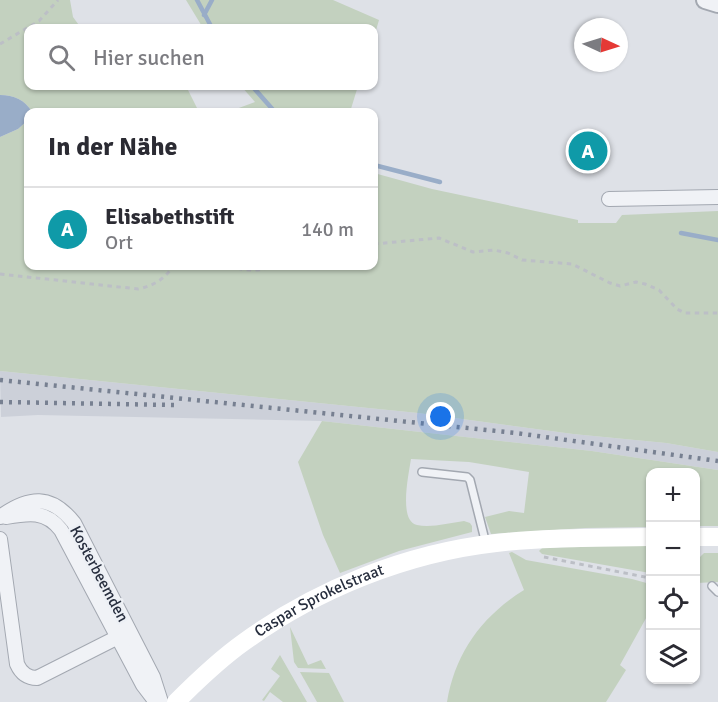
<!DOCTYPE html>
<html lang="de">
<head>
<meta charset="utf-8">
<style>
  :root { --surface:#fff; --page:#f2f2f3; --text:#2b2b33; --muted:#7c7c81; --line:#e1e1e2; --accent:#1a73e8 }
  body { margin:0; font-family:Signika,sans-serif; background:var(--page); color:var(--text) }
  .controls { position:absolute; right:18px; bottom:18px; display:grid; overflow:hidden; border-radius:12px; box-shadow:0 2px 4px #0004 }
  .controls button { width:54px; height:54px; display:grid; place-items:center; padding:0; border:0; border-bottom:2px solid var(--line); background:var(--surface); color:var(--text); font:30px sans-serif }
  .compass { position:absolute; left:574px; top:18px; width:54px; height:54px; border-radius:50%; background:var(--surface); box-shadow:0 2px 4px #0004; rotate:94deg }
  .you { position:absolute; left:441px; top:417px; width:21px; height:21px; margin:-15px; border:4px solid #fff; border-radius:50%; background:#1a73e8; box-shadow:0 0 0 9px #1a73e833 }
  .badge { display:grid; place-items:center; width:39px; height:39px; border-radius:50%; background:var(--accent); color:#fff; font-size:20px; font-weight:700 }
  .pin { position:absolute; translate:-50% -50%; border:3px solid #fff; box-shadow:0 2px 6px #0006 }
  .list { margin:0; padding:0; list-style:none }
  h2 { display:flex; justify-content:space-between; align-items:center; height:78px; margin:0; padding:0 24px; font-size:26px }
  h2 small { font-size:20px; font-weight:400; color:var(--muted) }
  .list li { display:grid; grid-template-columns:39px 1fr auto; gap:18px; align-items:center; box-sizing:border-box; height:84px; padding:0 24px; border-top:2px solid var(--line) }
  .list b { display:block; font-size:22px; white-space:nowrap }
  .list p { margin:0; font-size:20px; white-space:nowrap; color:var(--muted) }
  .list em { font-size:20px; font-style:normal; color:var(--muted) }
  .icon { flex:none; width:33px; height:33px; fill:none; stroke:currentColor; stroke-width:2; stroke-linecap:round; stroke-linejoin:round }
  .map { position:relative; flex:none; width:718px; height:702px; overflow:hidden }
  .search { position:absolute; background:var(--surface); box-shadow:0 2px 4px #0004; left:24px; top:24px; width:354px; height:66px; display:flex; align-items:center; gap:15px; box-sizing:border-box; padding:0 21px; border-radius:12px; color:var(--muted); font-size:22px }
  .panel { position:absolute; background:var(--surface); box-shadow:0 2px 4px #0004; left:24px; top:108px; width:354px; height:162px; border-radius:12px }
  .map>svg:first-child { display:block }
  .built { fill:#ccd0d9 }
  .green { fill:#c3d1bf }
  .water { fill:#99adc8 }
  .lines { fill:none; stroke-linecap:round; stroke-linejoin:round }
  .stream { stroke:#99adc8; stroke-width:4.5 }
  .service-casing { stroke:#a3a8b1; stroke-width:10 }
  .minor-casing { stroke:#a3a8b1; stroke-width:16 }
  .tertiary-casing { stroke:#a3a8b1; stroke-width:20 }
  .path { stroke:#bcbfc6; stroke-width:3; stroke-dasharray:4.5 4.5; stroke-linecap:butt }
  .service { stroke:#f0f2f6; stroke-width:7 }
  .minor { stroke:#f0f2f6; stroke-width:14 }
  .tertiary { stroke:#f0f2f6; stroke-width:16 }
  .secondary { stroke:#fff; stroke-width:18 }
  .rail { stroke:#778091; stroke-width:4.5; stroke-dasharray:3 6; stroke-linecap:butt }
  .labels { text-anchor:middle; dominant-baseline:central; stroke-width:5; stroke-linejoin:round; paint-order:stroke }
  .street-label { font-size:16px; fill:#272e3e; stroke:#edf0f5 }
</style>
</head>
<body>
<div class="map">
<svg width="718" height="702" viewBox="0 0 718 702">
  <rect width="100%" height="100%" fill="#dee1e7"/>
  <polygon class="built" points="0,371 418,413 573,434 666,443 718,452 718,470 592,451 322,421 38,415 1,417"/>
  <g class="green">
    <path d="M0,0H70L73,17L81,28H28V86H186L199,112H32C25,100 14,95 0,95Z"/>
    <polygon points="186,0 333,0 379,20 374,37 374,28 203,28"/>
    <polygon points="241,86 358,86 350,112 228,112 255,102"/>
    <polygon points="28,120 28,266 374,266 374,173 432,189 578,220 578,223 616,223 622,215 718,211 718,452 666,443 573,434 418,413 0,371 0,137 18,129"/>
    <path d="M322,421L592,451L718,470V526H696V472H650V527L585,528L491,534L485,517L509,511L524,513L529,472L469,462L411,459C409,473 398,521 417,525C431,528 449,523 464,521L470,523L472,526V532L399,551L340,573L323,535L298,462Z"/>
    <polygon points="650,544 650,573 542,554 539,551 542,548"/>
    <path d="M512,552L526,560L632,579L650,584V611L620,665L626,670L606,702H447C455,653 482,616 524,590L509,553Z"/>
    <polygon points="704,553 718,553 718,582 696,583 696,561"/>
    <polygon points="290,627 308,665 321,660 326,669 298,668 294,662"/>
    <polygon points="280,655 307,702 283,702 270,692 264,701 262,700 280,676 271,669"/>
    <polygon points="300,672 329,673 344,702 317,702"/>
  </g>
  <path class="water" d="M0,95C14,95 25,100 32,112H28V120L18,129L0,137Z"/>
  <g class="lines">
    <g class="stream">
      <polyline points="197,0 212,28"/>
      <polyline points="204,15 212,0"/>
      <polyline points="252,86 275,112"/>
      <polyline points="374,165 440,182"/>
      <polyline points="681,233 718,240"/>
    </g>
    <defs>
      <g id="service">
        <polyline points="422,472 467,477 470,480 486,544"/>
        <polyline points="712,586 718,592"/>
      </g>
      <g id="minor">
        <polyline points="609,199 718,197"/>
        <path d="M0,517C29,496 51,494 74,523L153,677L161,702"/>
        <path d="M6,517C28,513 46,510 61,530L143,685L156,702"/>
        <path d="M0,539L17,664C21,673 27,678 37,678L124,634"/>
      </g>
      <polyline id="tertiary" points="705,0 718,4"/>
    </defs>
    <use href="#service" class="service-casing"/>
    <use href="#minor" class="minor-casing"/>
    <use href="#tertiary" class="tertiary-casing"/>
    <g class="path">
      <polyline points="0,44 39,21 58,0"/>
      <polyline points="374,244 439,238 473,252 494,250 508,253 522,260 572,264 610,283 620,286 636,282 645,284 659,290 677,309 685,313 718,313"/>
      <path d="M229,266C246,271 258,272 274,266"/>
      <path d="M0,274L138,289C153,286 165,279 173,266"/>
      <polyline points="544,557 650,578"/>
      <polyline points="649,629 650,626"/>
    </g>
    <use href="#service" class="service"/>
    <use href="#minor" class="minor"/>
    <use href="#tertiary" class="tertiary"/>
    <g class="secondary">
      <polyline points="696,537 718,537"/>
      <path id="s1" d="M176,702C197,681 220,659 244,642C317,589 407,553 496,543C547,537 599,538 650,537"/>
    </g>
    <g class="rail">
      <polyline points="0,380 516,433 718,461"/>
      <polyline points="0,402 174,405"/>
    </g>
  </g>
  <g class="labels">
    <g class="street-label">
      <text transform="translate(99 574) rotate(62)">Kosterbeemden</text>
      <text stroke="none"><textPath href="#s1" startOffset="177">Caspar Sprokelstraat</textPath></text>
    </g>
  </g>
</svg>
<div class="controls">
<button>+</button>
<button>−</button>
<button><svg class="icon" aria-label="locate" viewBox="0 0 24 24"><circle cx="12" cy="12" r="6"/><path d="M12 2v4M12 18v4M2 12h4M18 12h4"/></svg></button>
<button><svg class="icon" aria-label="layers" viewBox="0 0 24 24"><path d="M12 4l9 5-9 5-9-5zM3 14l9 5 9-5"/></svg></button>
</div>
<svg class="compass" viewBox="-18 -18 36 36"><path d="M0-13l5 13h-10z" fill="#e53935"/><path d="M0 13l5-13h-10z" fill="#7c7c81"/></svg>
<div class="you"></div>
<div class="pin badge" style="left:588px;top:151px;background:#0f9aa8">A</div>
<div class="search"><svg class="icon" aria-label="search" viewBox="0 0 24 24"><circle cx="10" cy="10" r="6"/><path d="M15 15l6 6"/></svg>Hier suchen</div>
<section class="panel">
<h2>In der Nähe<small></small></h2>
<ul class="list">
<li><span class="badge" style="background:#0f9aa8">A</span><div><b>Elisabethstift</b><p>Ort</p></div><em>140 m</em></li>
</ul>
</section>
</div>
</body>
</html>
